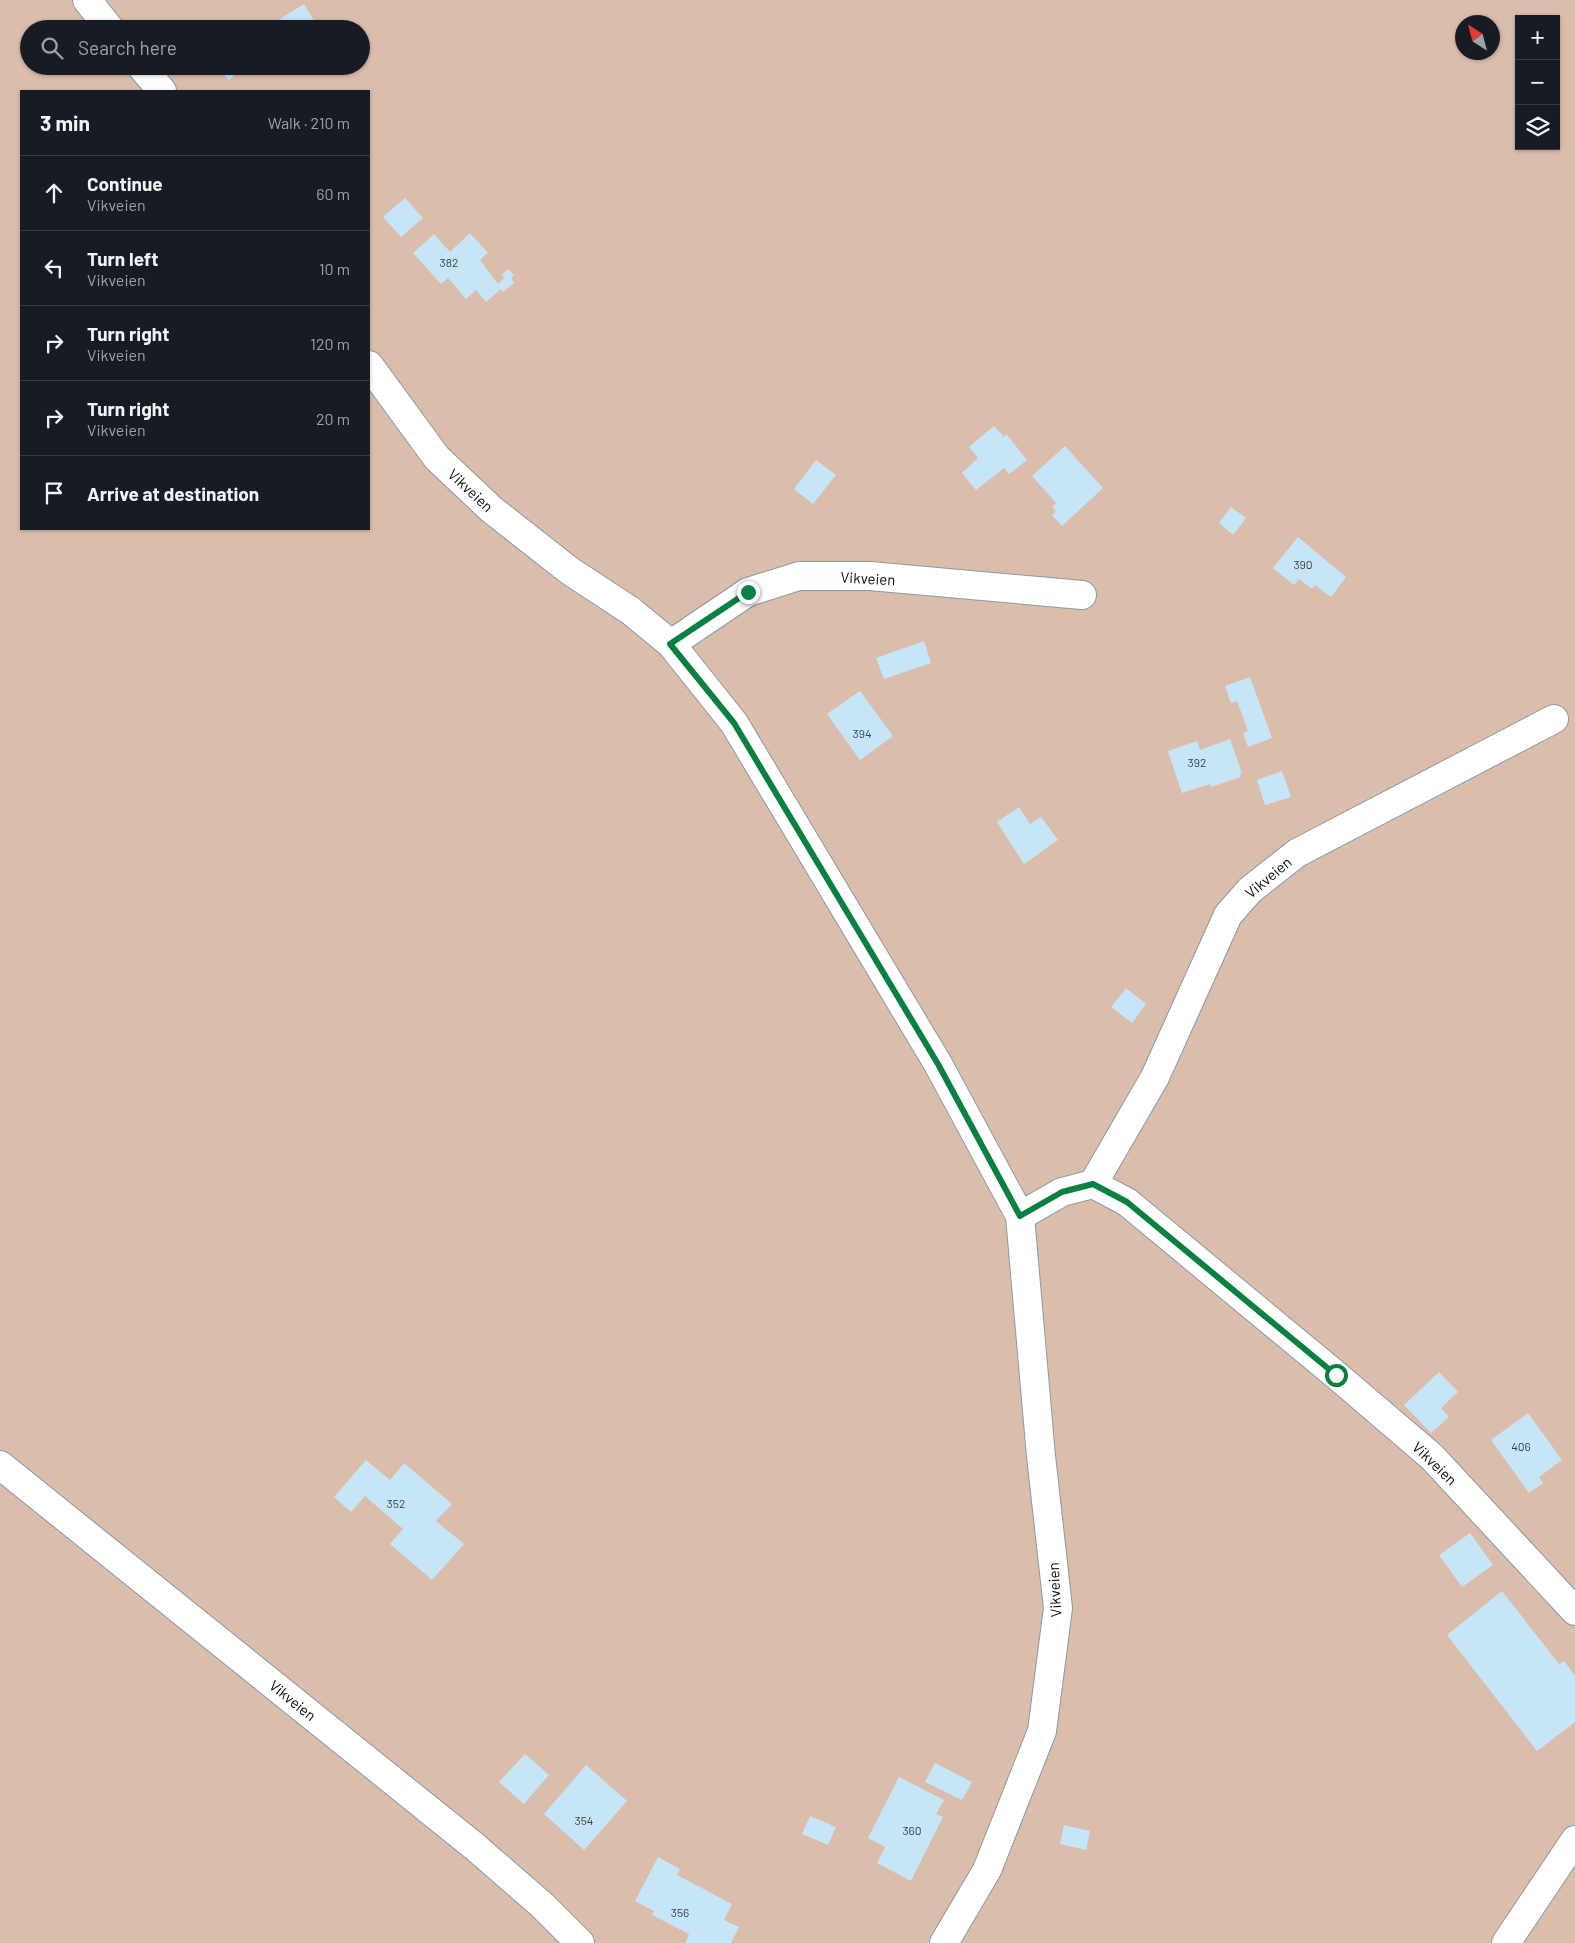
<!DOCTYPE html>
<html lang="en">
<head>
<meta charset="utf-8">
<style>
  :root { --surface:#171b24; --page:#242831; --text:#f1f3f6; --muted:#9ea1a6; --line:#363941 }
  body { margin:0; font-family:Barlow,sans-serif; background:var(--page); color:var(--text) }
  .controls { position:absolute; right:15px; top:15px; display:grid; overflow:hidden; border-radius:0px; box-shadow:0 1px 4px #0004 }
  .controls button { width:45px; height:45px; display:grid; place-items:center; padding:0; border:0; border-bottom:1px solid var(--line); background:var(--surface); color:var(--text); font:25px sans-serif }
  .compass { position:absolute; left:1455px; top:15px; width:45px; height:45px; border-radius:50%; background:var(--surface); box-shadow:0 1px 4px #0004; rotate:324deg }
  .stop { position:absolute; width:15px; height:15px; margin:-11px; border:4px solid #0b8043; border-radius:50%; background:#fff }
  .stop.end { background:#0b8043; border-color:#fff; box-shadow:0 1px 5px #0008 }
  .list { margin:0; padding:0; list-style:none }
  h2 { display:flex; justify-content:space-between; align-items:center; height:65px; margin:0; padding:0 20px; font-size:21px }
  h2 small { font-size:16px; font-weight:400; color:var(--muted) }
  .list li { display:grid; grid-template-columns:32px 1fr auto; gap:15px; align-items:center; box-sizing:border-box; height:75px; padding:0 20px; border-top:1px solid var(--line) }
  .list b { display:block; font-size:19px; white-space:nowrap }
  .list p { margin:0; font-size:16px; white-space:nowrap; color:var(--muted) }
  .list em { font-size:16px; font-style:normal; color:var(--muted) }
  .icon { flex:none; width:28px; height:28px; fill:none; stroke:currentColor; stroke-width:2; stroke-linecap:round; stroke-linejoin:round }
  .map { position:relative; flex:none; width:1575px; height:1943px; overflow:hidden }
  .search { position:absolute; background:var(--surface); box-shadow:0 1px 4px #0004; left:20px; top:20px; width:350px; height:55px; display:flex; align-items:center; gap:12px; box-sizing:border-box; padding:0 18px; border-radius:28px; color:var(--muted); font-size:19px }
  .panel { position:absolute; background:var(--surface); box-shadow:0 1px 4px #0004; left:20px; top:90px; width:350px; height:440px; border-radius:0px }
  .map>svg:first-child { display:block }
  .forest { fill:#dbbdac; fill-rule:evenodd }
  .building { fill:#c6e6f8 }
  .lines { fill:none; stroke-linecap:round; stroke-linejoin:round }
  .minor-casing { stroke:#8a9aa3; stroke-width:30 }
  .minor { stroke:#fff; stroke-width:28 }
  .route { stroke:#0b8043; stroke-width:6 }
  .labels { text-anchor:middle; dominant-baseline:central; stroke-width:4.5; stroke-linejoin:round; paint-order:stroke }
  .number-label { font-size:12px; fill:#37424a }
  .street-label { font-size:15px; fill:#070c10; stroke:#fff }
</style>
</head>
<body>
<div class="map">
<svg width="1575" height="1943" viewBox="0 0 1575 1943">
  <rect width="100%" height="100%" fill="#f3fafe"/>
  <path class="forest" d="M0,0H1575V1943H0ZM1519,19H1556V146H1519ZM1462,22H1492V52H1462ZM29,29H361V66H29ZM21,91H369V529H21Z"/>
  <g class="building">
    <polygon points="304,4 318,27 315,29 276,29 272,24"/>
    <polygon points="215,66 243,66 229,80"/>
    <polygon points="405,198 423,218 401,237 383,217"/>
    <polygon points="470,233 488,253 480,260 498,284 504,278 502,275 508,269 514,275 511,278 514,283 503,292 501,289 486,302 476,290 466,299 448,278 441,284 413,253 434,234 450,252"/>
    <polygon points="994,426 1004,437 1006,434 1027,460 1009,474 1004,468 976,490 962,473 978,458 969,447"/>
    <polygon points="1065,446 1103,488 1062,526 1052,515 1056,511 1052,507 1056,503 1032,476"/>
    <polygon points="816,460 836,475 813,504 794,489"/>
    <polygon points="1231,507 1246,518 1233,535 1219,523"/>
    <polygon points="1298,537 1346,577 1331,597 1315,585 1312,589 1299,579 1294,585 1273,568"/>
    <polygon points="924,641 931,663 884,679 876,658"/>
    <polygon points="1250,677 1272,738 1248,747 1243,733 1248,731 1237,701 1231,703 1225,686"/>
    <polygon points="860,691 893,736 860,760 827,714"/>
    <polygon points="1230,739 1242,773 1240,773 1241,777 1211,787 1210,784 1182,793 1168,751 1197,741 1200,750"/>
    <polygon points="1282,771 1291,797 1265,805 1257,780"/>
    <polygon points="1019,807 1030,824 1041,817 1058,840 1024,864 997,822"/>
    <polygon points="1126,988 1146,1004 1132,1023 1111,1007"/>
    <polygon points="1439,1372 1458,1392 1441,1408 1449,1417 1431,1433 1404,1405"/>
    <polygon points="1528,1413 1562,1460 1539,1477 1543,1483 1529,1493 1491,1440"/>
    <polygon points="366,1460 390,1480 404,1463 452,1504 436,1521 464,1544 432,1580 390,1544 403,1529 365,1496 351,1512 334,1497"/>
    <polygon points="1470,1533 1493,1565 1462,1587 1439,1555"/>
    <polygon points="1502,1591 1559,1664 1564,1661 1575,1676 1575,1722 1537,1751 1447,1635"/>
    <polygon points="525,1754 549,1775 524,1804 499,1782"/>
    <polygon points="935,1763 972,1782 962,1800 925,1782"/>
    <polygon points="586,1765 627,1801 584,1850 544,1814"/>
    <polygon points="899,1777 944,1800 936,1814 943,1817 911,1881 877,1863 885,1847 868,1838"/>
    <polygon points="810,1816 836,1827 828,1845 802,1834"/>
    <polygon points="1064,1825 1090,1831 1086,1850 1060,1844"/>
    <polygon points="658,1857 680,1869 677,1875 732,1904 724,1920 739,1927 731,1943 685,1943 689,1934 652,1915 654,1911 635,1901"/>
  </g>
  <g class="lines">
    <defs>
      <g id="minor">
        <polyline points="87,0 110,29"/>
        <polyline points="141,66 162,91"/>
        <polyline points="369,365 437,458 491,509 570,571 631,611 671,644 734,723 938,1064 1020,1216 1041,1456 1058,1608 1042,1731 987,1870 944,1943"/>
        <polyline points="671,644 748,592 799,576 870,576 1082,595"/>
        <polyline points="1093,1184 1155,1077 1228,915 1250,890 1297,853 1554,719"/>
        <polyline points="1020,1216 1062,1192 1093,1184 1127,1202 1336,1375 1432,1457 1575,1611"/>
        <polyline points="0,1465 474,1846 542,1905 580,1943"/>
        <polyline points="1506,1943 1575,1840"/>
      </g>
    </defs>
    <use href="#minor" class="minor-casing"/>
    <use href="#minor" class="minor"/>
  </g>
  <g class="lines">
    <polyline class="route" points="748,592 670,644 734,723 938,1064 1020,1216 1062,1192 1093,1184 1127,1202 1336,1375"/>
  </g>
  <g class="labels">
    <g class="number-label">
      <text x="449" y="262">382</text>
      <text x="1303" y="564">390</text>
      <text x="862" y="733">394</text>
      <text x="1197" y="762">392</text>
      <text x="1521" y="1446">406</text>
      <text x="396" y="1503">352</text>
      <text x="584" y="1820">354</text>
      <text x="912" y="1830">360</text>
      <text x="680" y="1912">356</text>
    </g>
    <g class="street-label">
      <text transform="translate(471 490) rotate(43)">Vikveien</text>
      <text transform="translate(868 578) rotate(3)">Vikveien</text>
      <text transform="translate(1268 877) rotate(-40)">Vikveien</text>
      <text transform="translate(1435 1463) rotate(44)">Vikveien</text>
      <text transform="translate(1054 1590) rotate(-93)">Vikveien</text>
      <text transform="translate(293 1700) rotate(39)">Vikveien</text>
    </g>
  </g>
</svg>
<div class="controls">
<button>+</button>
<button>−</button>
<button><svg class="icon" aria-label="layers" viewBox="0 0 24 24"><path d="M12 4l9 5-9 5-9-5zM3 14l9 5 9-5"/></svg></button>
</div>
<svg class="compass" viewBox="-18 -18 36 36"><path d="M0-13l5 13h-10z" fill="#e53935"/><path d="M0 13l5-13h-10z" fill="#9ea1a6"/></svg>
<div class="stop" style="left:1336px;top:1375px"></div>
<div class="stop end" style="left:748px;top:592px"></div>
<div class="search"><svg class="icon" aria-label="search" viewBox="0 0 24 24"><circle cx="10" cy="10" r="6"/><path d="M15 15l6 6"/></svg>Search here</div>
<section class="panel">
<h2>3 min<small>Walk · 210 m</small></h2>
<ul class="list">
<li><svg class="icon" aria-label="ahead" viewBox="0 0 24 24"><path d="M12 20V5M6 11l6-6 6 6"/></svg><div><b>Continue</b><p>Vikveien</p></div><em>60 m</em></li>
<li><svg class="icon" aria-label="left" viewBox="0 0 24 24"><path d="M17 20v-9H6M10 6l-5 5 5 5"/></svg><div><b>Turn left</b><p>Vikveien</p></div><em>10 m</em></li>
<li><svg class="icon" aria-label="right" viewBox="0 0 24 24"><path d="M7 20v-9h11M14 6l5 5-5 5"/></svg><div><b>Turn right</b><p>Vikveien</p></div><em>120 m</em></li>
<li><svg class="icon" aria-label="right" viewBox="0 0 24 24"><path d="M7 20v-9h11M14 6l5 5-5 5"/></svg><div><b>Turn right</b><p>Vikveien</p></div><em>20 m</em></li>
<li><svg class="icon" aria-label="arrive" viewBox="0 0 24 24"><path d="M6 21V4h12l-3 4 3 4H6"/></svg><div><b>Arrive at destination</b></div></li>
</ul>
</section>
</div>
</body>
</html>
